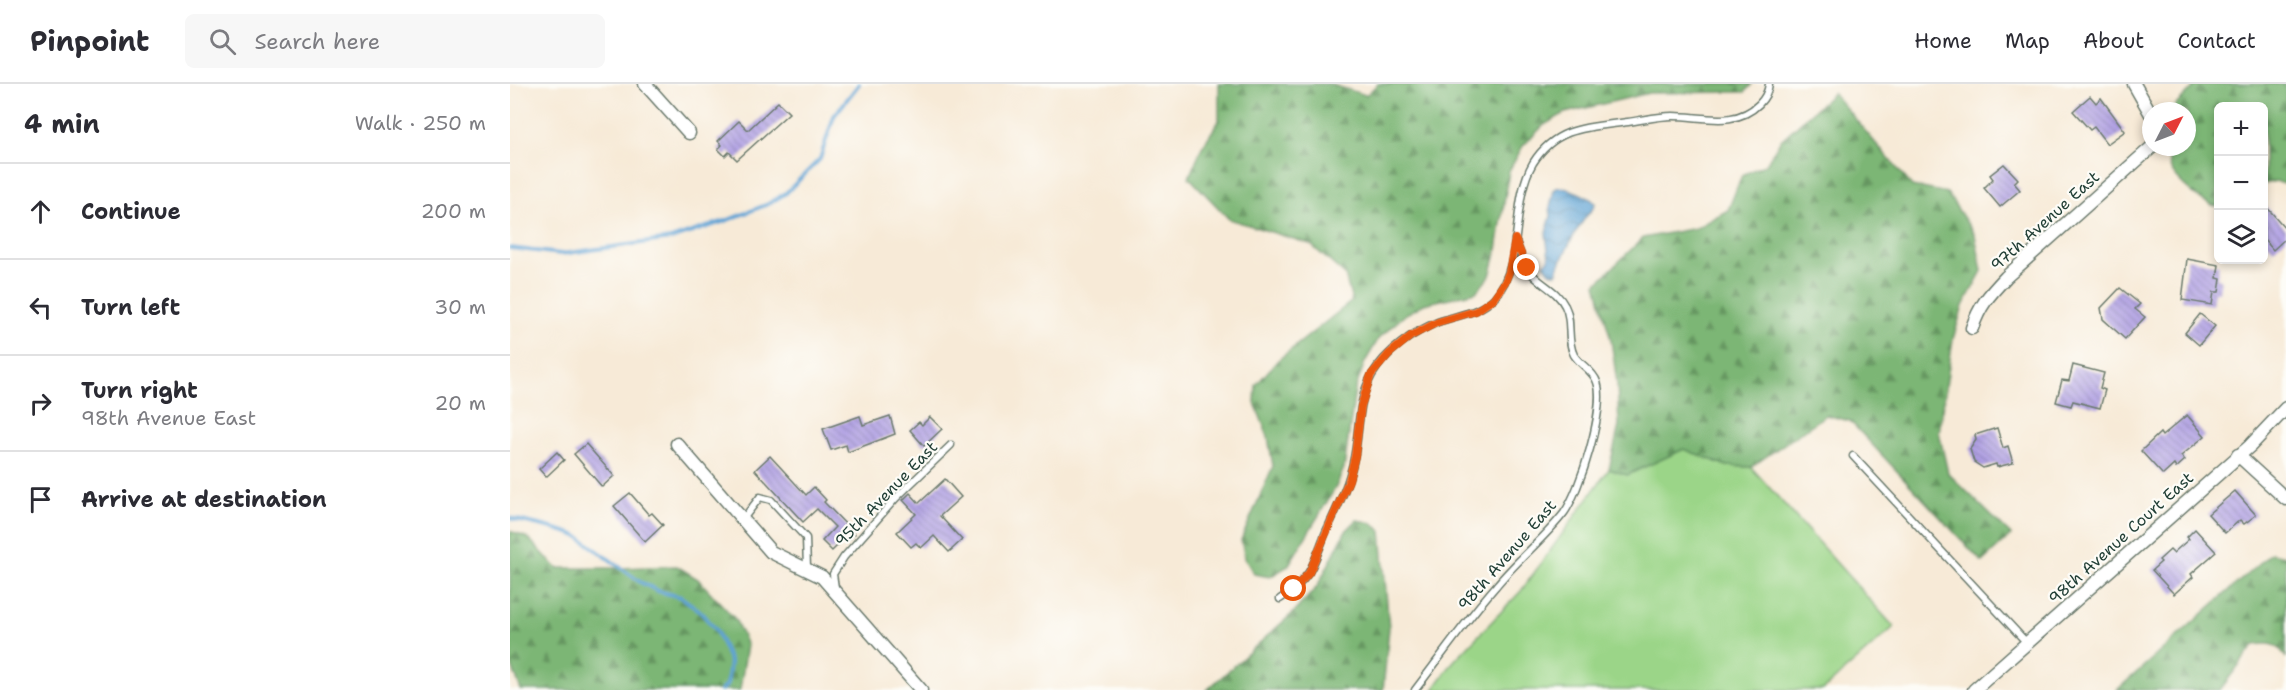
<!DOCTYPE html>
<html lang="en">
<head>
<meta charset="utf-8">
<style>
  :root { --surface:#fff; --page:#f7f7f7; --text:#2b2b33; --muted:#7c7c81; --line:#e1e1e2 }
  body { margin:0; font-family:"Shantell Sans",sans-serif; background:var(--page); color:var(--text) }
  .controls { position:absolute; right:18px; top:18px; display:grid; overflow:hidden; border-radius:9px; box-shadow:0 3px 9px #0003 }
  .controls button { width:54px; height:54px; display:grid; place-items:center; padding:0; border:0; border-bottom:2px solid var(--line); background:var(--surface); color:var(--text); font:30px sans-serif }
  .compass { position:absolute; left:1632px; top:18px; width:54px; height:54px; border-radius:50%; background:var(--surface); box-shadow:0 3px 9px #0003; rotate:48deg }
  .stop { position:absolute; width:18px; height:18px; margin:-14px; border:4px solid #ea580c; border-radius:50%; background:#fff }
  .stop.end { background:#ea580c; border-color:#fff; box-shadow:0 2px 6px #0008 }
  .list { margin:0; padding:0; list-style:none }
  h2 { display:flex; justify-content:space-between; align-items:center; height:78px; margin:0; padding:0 24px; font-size:26px }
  h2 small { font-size:20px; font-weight:400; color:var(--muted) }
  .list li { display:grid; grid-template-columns:39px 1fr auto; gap:18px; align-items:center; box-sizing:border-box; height:96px; padding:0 24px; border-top:2px solid var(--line) }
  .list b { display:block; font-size:22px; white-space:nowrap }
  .list p { margin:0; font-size:20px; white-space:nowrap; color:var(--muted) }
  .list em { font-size:20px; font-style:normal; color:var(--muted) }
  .icon { flex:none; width:33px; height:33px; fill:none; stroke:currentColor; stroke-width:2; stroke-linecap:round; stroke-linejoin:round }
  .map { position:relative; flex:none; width:1776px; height:606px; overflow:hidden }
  header { display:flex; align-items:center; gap:36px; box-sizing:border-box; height:84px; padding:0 30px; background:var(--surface); border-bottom:2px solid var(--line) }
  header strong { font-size:28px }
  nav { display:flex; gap:33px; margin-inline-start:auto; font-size:21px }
  .search { width:420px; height:54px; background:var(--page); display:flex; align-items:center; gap:15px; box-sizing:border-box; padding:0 21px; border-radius:9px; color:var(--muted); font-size:22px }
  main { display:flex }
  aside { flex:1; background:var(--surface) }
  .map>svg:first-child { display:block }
  .grass { fill:#9bd588; stroke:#5d895e; stroke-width:1.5 }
  .forest { fill:url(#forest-firs); stroke:#4e7a54; stroke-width:1.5 }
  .water { fill:url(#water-waves); stroke:#3f7084; stroke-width:1.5 }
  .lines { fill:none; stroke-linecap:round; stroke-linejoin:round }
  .stream { stroke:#5fa3d4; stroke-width:4 }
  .building { fill:url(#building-back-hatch) }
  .service-casing { stroke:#6b7a6d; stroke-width:9 }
  .minor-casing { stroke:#6b7a6d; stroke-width:15 }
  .service { stroke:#fff; stroke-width:6 }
  .minor { stroke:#fff; stroke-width:12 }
  .route { stroke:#ea580c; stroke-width:8 }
  .labels { text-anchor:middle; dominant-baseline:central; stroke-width:4.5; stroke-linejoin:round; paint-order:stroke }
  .street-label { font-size:16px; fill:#1f3d34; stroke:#fdfcf7 }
</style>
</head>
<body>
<header>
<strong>Pinpoint</strong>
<div class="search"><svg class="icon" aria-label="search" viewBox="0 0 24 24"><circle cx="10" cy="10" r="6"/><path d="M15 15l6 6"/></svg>Search here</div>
<nav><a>Home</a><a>Map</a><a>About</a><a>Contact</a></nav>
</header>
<main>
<aside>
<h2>4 min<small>Walk · 250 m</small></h2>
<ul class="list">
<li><svg class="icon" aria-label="ahead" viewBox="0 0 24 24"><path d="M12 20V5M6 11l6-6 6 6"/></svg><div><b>Continue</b></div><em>200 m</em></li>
<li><svg class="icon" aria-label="left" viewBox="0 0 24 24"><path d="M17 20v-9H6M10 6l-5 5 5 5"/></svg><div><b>Turn left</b></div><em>30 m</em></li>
<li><svg class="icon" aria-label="right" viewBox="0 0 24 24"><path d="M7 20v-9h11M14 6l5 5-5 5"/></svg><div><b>Turn right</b><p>98th Avenue East</p></div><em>20 m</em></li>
<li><svg class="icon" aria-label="arrive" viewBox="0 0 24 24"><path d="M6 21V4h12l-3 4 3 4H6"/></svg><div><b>Arrive at destination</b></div></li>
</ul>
</aside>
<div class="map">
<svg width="1776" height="606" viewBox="0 0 1776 606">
  <defs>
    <pattern id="forest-firs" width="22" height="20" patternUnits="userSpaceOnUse" patternTransform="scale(1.5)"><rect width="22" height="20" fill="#7cb674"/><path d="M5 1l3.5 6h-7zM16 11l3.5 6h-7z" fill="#659560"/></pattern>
    <pattern id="water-waves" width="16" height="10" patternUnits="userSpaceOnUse" patternTransform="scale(1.5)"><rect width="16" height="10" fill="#5fa3d4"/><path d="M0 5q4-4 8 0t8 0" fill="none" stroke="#4e86ad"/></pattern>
    <pattern id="building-back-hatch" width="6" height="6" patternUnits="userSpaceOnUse" patternTransform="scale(1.5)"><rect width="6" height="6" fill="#aa99e2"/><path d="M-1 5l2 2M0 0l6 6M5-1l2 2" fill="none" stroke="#8a7eb8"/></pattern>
  </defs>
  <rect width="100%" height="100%" fill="#fdfcf7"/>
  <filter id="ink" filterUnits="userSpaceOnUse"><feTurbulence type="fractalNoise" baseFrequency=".0167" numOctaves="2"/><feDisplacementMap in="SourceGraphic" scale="12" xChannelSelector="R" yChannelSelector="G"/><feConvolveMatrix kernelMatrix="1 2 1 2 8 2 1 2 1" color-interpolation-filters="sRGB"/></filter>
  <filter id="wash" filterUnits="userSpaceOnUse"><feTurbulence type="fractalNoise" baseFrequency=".008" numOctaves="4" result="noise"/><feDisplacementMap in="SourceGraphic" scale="24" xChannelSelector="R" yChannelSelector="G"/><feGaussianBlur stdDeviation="1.35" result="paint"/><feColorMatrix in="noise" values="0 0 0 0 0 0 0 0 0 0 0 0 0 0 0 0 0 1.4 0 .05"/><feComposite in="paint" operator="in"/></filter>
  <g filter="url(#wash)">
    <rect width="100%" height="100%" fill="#f7ead7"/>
    <polygon class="grass" points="1174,365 1217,382 1241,383 1384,543 1313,606 923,606 943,578 1011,507 1099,385 1117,391"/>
    <g class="forest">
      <polygon points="709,0 819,0 856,11 868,0 1242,0 1235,8 1139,9 1055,29 1034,41 1013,62 999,87 987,166 980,192 966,208 914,220 896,230 869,254 855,278 845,306 834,384 826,403 778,482 760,493 744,490 735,475 731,456 763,382 758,353 745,319 746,301 768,276 842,217 835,191 800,160 719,135 679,93 692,63 709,37"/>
      <path d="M1687,0H1776V101L1766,97L1754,100V22H1708V122C1695,122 1665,96 1660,83C1658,77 1659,69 1659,63H1677V27H1662V25Z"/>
      <polygon points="1323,9 1402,102 1437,109 1465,151 1472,187 1453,222 1443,255 1429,349 1438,389 1501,451 1472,478 1340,337 1316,331 1241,383 1217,382 1174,365 1117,391 1099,385 1109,342 1107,299 1101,256 1086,200 1133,154 1186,144 1218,126 1232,91 1256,80 1270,57"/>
      <polygon points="847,436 863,439 871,447 879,544 873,606 697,606 784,528 807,503 835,448"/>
      <polygon points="0,447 18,454 47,484 108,484 167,482 188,495 225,535 237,561 230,606 11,606 0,577"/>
      <path d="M1761,469L1776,472V574C1768,558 1760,559 1744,561L1710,606H1607Z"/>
    </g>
    <path class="water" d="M1048,103C1057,103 1080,113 1085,119C1084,126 1079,128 1075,134C1063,151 1053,171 1046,190L1040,188L1034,180L1039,175L1036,149L1041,132L1040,123L1044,106Z"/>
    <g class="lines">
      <g class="stream">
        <polyline points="0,164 51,170 161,155 218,136 258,120 276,109 310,75 324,32 349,0"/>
        <path d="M0,434C21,440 50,444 69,453L130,498L148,507L171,513L189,526L206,546L220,578L217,601L211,606"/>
      </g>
    </g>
    <g id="blocks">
      <g class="building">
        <polygon points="1580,12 1586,19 1591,14 1615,47 1597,60 1584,43 1580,46 1563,27"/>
        <polygon points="268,18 279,29 227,76 219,68 215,72 208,65 212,61 208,57 229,37 238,46"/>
        <polygon points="1494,80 1508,95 1504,99 1510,106 1490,123 1474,104 1483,95 1480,91"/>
        <polygon points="1754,120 1776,145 1776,154 1763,166 1754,155"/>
        <polygon points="1677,175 1709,181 1707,194 1711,195 1709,208 1704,208 1702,221 1672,216"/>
        <polygon points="1610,204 1630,220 1625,225 1635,233 1615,255 1593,235 1591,224"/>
        <polygon points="1690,230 1705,242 1689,261 1675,249"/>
        <polygon points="1563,281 1594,289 1590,304 1595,306 1590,324 1563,317 1561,322 1546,318 1552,296 1559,297"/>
        <polygon points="1677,331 1695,352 1671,372 1675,376 1666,384 1664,381 1653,391 1631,367 1650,349 1652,352"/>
        <polygon points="350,332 353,341 380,332 385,350 338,368 336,361 321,366 313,345"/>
        <polygon points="420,333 432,345 414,362 400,346 409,338 412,341"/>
        <polygon points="1487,344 1493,364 1498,362 1503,379 1487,383 1486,380 1473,384 1464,378 1460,365 1466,356 1465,351"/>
        <polygon points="76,360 104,392 92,403 64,370"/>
        <polygon points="47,368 54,376 36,393 29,385"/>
        <polygon points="260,372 296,411 304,403 316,416 314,418 345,450 338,456 335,454 322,467 312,457 325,443 307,425 293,438 245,386"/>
        <polygon points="435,395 451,413 430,432 452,456 439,468 424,452 411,464 406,459 401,463 387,448 406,430 393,416 400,409 409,419"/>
        <polygon points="1725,407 1746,431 1734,440 1730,436 1715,449 1698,430"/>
        <polygon points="120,409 139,431 142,429 153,441 135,458 104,422"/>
        <polygon points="1685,445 1706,468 1681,490 1683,493 1664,510 1642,486 1651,478 1649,476 1660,466 1663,469 1679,455 1677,453"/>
      </g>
    </g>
  </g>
  <g filter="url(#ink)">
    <use href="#blocks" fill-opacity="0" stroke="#6b7a6d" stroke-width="1.5"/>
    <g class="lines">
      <defs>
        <g id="service">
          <polyline points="1343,372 1517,559"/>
          <polyline points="233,435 250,413 261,416 296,454 297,484"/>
          <polyline points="325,504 323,490 334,473 386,414 441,361"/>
          <path d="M770,515C781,508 792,499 799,488C806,476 810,463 815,450C826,426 839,401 844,374C850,347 847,317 862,291C876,267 903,248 928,238C949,230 969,230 985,213C1015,178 1000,118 1023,79C1046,42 1080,43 1118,38C1133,36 1148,32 1163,32C1193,32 1225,44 1249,20C1255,14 1258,8 1259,0"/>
          <path d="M905,606C932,571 957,535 986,502C1007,476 1034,455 1054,429C1070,407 1096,324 1087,298C1083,286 1070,281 1064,271C1056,256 1063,237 1055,222C1047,206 1031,201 1020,188C1012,179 1009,165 1005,155"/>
        </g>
        <g id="minor">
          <polyline points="135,0 179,49"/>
          <polyline points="1624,0 1641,30"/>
          <path d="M1462,244C1470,221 1479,211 1496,193L1642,63"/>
          <polyline points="167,360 261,468 312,493 411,606"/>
          <polyline points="1728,371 1776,415"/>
          <polyline points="1464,606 1740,362 1776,324"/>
        </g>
      </defs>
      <use href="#service" class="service-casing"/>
      <use href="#minor" class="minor-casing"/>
      <use href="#service" class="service"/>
      <use href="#minor" class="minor"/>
    </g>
  </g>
  <g class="lines" filter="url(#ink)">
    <polyline class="route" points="784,505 799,489 839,396 845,372 851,322 861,291 879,270 901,252 928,238 966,227 983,215 995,198 999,188 1005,155 1017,184"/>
  </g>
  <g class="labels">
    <g class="street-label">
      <text transform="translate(1535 137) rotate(-42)">97th Avenue East</text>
      <text transform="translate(376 410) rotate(-46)">95th Avenue East</text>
      <text transform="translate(1611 454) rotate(-42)">98th Avenue Court East</text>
      <text transform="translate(997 471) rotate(-49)">98th Avenue East</text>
    </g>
  </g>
</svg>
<div class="controls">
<button>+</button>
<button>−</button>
<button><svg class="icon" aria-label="layers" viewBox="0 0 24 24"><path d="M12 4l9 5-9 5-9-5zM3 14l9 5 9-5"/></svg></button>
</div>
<svg class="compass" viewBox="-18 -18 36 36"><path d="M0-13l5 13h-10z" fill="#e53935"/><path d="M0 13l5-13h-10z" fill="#7c7c81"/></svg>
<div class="stop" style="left:784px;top:505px"></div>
<div class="stop end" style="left:1017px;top:184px"></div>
</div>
</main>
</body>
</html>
